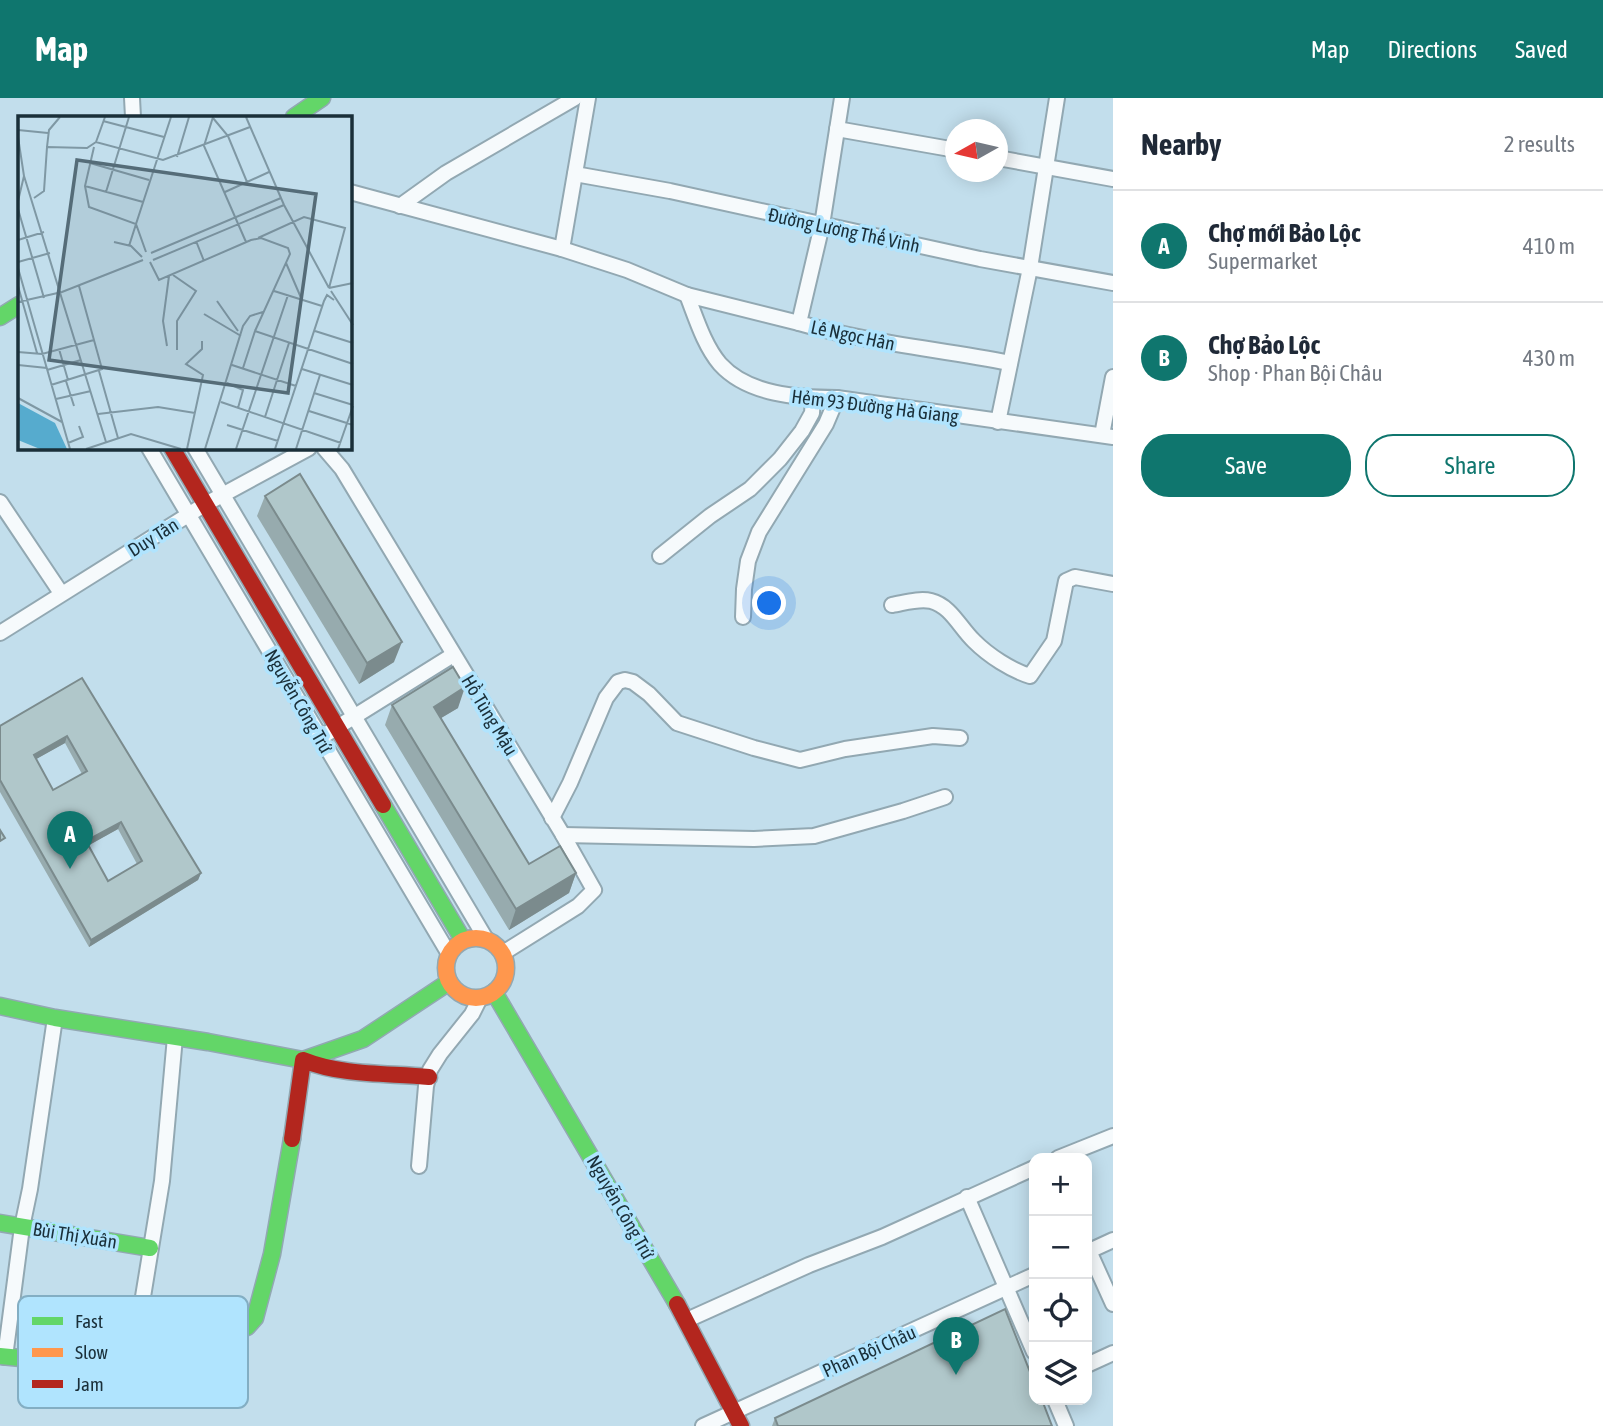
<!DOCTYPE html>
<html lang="en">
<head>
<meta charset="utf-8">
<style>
  :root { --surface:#fff; --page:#f6f6f7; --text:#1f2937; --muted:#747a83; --line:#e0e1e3; --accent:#0f766e }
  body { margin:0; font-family:"Asap Condensed",sans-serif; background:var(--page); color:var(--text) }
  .controls { position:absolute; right:21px; bottom:21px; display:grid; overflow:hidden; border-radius:14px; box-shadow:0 4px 18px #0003 }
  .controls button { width:63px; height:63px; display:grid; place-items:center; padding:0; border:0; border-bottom:2px solid var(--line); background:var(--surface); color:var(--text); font:35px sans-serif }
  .compass { position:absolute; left:945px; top:21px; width:63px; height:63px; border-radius:50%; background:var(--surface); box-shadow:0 4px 18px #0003; rotate:262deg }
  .you { position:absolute; left:770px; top:506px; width:24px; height:24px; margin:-18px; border:5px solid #fff; border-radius:50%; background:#1a73e8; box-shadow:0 0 0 10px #1a73e833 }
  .badge { display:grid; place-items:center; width:46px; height:46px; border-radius:50%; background:var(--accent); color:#fff; font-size:23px; font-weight:700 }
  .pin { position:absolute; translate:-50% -58px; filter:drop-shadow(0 2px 4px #0008) }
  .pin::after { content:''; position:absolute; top:37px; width:24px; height:21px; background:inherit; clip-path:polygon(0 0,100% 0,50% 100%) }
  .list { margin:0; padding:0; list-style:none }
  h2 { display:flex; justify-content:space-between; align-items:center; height:91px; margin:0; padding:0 28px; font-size:30px }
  h2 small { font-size:23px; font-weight:400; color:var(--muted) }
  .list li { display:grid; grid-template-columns:46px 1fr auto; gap:21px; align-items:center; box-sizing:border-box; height:112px; padding:0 28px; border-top:2px solid var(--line) }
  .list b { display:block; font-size:26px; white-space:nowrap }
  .list p { margin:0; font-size:23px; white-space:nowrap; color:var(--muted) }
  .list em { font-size:23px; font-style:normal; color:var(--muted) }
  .actions { display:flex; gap:14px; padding:21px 28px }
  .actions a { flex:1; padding:16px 0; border:2px solid var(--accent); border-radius:28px; text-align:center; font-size:24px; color:var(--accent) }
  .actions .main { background:var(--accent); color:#fff }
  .icon { flex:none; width:38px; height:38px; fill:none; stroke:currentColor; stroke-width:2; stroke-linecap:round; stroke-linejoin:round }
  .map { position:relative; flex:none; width:1113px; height:1328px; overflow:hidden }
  header { display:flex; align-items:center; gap:42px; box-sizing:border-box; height:98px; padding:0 35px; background:var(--accent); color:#fff }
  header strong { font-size:33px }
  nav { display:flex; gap:38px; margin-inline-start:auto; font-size:24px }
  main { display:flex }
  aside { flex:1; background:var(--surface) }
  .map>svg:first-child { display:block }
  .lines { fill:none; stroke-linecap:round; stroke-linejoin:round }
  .street-casing { stroke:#92a8b2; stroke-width:18 }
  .fast-casing { stroke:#92a8b2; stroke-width:19 }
  .slow-casing { stroke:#92a8b2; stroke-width:19 }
  .jam-casing { stroke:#92a8b2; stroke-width:19 }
  .street { stroke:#f6fafc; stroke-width:14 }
  .fast { stroke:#63d668; stroke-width:16 }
  .slow { stroke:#ff974d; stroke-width:16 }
  .jam { stroke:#b3261e; stroke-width:16 }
  .wall { fill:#97abae; fill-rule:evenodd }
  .shaded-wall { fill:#7b8b8d }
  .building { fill:#b0c7ca; stroke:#7b8b8d; stroke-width:2; fill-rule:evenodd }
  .labels { text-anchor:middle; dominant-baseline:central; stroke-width:7; stroke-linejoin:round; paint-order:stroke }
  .street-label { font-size:19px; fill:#1a2f39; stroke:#b0e4fe }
  .inset-road { fill:none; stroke:#7f98a4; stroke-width:2 }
  .view { fill:#556c78; fill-opacity:0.15; stroke:#556c78; stroke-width:3.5 }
  .inset-edge { fill:none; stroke:#1a2f39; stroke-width:3.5 }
  .key { fill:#b0e4fe; stroke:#83aec3; stroke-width:2 }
  .key-label { font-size:19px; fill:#1a2f39 }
</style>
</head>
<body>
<header>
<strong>Map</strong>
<nav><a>Map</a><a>Directions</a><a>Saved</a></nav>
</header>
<main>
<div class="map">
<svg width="1113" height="1328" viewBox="0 0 1113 1328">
  <rect width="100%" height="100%" fill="#c2deec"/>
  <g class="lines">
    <defs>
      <g id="street">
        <polyline points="132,0 133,19"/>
        <path d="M842,0L822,127L799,225C868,245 939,251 1010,265"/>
        <polyline points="837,31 956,52"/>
        <polyline points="998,60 1113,81"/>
        <polyline points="575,76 670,93 980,161 1113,185"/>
        <polyline points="350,94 562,151 627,172 687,197 799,225"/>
        <polyline points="400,108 446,75 575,0"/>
        <polyline points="562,151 588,0"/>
        <path d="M687,197C696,220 704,247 720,266C748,297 798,300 837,300L1113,339"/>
        <polyline points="998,324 1030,170 1057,0"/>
        <polyline points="1102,337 1113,279"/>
        <polyline points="149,350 449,856"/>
        <polyline points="195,350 486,841"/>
        <polyline points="324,350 342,371 563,737 594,792 578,808 503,855"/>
        <polyline points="0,404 61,495"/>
        <polyline points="660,458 710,418 750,391 780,361 802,333 812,315 813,300"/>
        <path d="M892,507C904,505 919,500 931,503C951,508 960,530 974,543C989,558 1011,572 1030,578L1054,543L1066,483L1075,479L1113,486"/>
        <polyline points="743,519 744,491 748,463 759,434 826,326 837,300"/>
        <polyline points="0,535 204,407 309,350"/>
        <polyline points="320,640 453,557"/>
        <polyline points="552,720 570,685 606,600 618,584 625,582 633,584 649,596 677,625 754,650 800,662 845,651 933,638 960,640"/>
        <polyline points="563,737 754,741 814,738 903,713 945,699"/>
        <polyline points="1058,1060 1113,1038"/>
        <polyline points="419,1068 426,988 430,972 440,956 472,916 480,900"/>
        <polyline points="967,1099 1034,1254"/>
        <polyline points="1089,1153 1113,1206"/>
        <polyline points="1087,1154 1113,1142"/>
        <polyline points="687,1222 809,1167 882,1139 1034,1070"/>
        <polyline points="5,1259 22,1129 30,1091 55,920"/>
        <polyline points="135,1265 140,1217 162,1083 175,939"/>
        <polyline points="1087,1267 1113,1255"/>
        <polyline points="1055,1302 1066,1328"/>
        <polyline points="703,1328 1034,1177"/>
      </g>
      <g id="fast">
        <polyline points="294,19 322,0"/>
        <polyline points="0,219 19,207"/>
        <polyline points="383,707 463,842"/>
        <polyline points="494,894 677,1206"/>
        <polyline points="0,908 55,920 208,944 303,962 363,941 449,884"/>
        <polyline points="0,1125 150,1150"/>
        <polyline points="0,1258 82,1266 135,1265 219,1240 247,1229 255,1220 272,1156 292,1041"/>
      </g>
      <circle id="slow" cx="476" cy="870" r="30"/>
      <g id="jam">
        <polyline points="172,350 383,707"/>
        <path d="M292,1041L303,962C343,978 387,975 429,979"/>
        <polyline points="677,1206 741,1328"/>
      </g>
    </defs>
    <use href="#street" class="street-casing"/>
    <use href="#fast" class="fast-casing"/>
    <use href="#slow" class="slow-casing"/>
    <use href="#jam" class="jam-casing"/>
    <use href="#street" class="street"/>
    <use href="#fast" class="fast"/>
    <use href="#slow" class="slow"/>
    <use href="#jam" class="jam"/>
  </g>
  <g class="wall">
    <polygon points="265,398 394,564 359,586 257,418"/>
    <path d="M82,580L201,775L198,782L89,849L0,694V628ZM65,645L82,676L53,692L36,661ZM118,731L137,766L108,783L89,747Z"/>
    <polygon points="392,607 458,610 441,620 529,766 576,775 569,795 509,832 385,627"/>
    <polygon points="775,1320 1052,1328 772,1328"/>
  </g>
  <g class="shaded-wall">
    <polygon points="402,544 394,564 359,586 367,565"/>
    <polygon points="465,589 458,610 426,629 434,609"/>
    <polygon points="67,638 65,645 31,664 34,657"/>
    <polygon points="121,724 118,731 84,750 86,743"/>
    <polygon points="201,775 198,782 89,849 91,842"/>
    <polygon points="576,775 569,795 509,832 516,811"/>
  </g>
  <g class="building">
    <polygon points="300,376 402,544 367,565 265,398"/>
    <polygon points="453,569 465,589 434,609 529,766 560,748 576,775 516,811 392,607"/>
    <path d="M82,580L201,775L91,842L0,682V628ZM67,638L87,673L53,692L34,657ZM121,724L142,763L108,783L86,743Z"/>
    <polygon points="0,732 5,740 0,743"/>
    <polygon points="1005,1211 1034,1284 1034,1302 1042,1302 1052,1328 778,1328 775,1320"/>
  </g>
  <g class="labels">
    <g class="street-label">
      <text transform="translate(844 132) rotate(12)">Đường Lương Thế Vinh</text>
      <text transform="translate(853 237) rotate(12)">Lê Ngọc Hân</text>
      <text transform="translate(875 308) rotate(7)">Hẻm 93 Đường Hà Giang</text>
      <text transform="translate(153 439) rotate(-32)">Duy Tân</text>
      <text transform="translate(299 603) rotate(60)">Nguyễn Công Trứ</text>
      <text transform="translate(490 617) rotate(59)">Hồ Tùng Mậu</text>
      <text transform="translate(621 1109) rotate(60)">Nguyễn Công Trứ</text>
      <text transform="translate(75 1137) rotate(9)">Bùi Thị Xuân</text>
      <text transform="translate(869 1253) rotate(-24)">Phan Bội Châu</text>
    </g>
  </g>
  <g transform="translate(18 18)">
    <rect width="334" height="334" fill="#c2deec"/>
    <path d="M0,287L37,307L49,333H22L0,324Z" fill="#56abce"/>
    <path class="inset-road" d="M195,1L186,30L228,126M228,1L266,89L311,172M195,2L210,20L229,66M85,5L146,21M0,14L30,17M0,21L6,60L0,85M78,26L87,1M29,31L31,14L42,1M76,31L67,70L71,91L118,108L111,130M159,41L171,1M72,47L131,64M6,60L88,326M67,70L125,86M88,76L111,1M207,76L251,56M16,82L26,75L29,31L69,32L78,26L145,44L232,11M0,93L26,182M240,122L286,101L327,112L311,172M0,124L26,116M178,125L186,145M96,126L113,130L124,141M128,136L118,108L153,1M133,137L263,82M135,144L266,89M0,146L32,137M132,146L141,164L233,124L243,122L270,132L272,138L237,215M268,147L284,184M0,152L52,333M155,159L178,175L159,205V234M0,170L19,237M311,172L335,167M256,175L304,190M313,175L335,209M199,185L220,215M0,186L44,176L125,144M186,198L223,220M297,215L335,227M149,230L145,205L151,160M41,233L50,264M0,236L24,238L76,224M0,249L29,252M214,249L278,270M225,252L237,215L335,248M284,253L335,269M29,254L63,244M81,255L100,322M48,265L56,290M209,267L225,274L220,292M33,269L84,253L61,170M296,277L335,289M0,282L44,306M38,283L73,275M203,286L323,327M291,295L335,309M80,298L140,291L177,297M247,301L271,227M209,309L260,325M50,327L65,321L61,310M68,333L113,318L163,333M169,333L185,259L168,248L184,233V225M187,333L225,210L232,200L245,196M218,333L270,179M257,333L306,185L309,179L316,184M278,333L302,259M320,333L335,290"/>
    <path class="view" d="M59,44L298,78L270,277L31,244Z"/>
    <rect width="334" height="334" class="inset-edge"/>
  </g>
  <rect x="18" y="1198" width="230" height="112" rx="10" class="key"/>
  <rect x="32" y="1219" width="31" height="8" fill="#63d668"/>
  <rect x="32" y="1250" width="31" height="9" fill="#ff974d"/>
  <rect x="32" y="1282" width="31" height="8" fill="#b3261e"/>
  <g class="key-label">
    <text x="75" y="1230">Fast</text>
    <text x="75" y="1261">Slow</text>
    <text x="75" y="1293">Jam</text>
  </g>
</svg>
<div class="controls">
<button>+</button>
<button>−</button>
<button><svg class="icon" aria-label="locate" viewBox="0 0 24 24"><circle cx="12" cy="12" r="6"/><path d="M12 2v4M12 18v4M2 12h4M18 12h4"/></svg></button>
<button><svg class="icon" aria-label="layers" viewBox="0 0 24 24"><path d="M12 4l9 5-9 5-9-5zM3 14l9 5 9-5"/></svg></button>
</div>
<svg class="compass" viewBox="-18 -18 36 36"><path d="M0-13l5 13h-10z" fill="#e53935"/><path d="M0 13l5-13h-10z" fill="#747a83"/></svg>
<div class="you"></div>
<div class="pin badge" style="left:70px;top:771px">A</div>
<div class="pin badge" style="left:956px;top:1277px">B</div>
</div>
<aside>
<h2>Nearby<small>2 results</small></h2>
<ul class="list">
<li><span class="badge">A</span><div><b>Chợ mới Bảo Lộc</b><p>Supermarket</p></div><em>410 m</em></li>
<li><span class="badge">B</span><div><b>Chợ Bảo Lộc</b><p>Shop · Phan Bội Châu</p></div><em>430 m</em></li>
</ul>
<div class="actions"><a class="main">Save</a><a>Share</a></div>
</aside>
</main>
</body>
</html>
